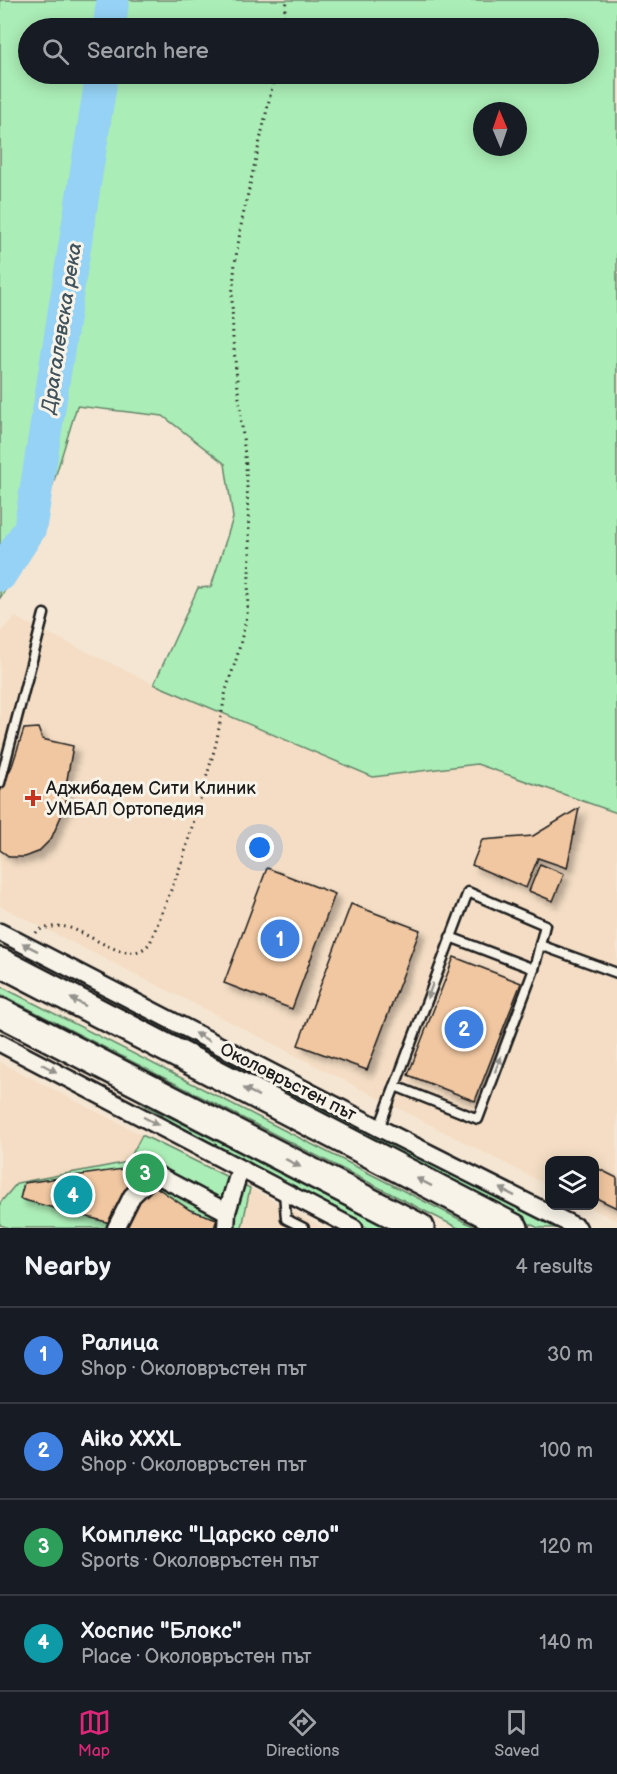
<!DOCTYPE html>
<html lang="en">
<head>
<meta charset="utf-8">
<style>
  :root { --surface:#171b24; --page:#242831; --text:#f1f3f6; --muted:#9ea1a6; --line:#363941; --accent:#db2777 }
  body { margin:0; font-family:"Balsamiq Sans",sans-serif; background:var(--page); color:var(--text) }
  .controls { position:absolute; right:18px; bottom:18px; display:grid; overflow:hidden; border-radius:12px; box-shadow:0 3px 15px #0003 }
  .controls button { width:54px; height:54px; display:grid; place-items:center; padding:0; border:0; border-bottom:2px solid var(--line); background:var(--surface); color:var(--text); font:30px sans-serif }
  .compass { position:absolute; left:473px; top:102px; width:54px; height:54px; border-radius:50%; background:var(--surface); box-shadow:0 3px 15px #0003; rotate:358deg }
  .you { position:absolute; left:260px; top:848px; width:21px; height:21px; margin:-15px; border:4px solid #fff; border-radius:50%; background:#1a73e8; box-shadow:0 0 0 9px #1a73e833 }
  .badge { display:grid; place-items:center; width:39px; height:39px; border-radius:50%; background:var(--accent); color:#fff; font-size:20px; font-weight:700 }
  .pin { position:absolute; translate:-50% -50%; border:3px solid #fff; box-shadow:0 2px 6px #0006 }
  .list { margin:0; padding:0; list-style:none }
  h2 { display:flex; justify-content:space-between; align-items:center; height:78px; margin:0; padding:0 24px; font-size:26px }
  h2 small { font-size:20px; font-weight:400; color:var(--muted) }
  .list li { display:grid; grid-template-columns:39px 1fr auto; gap:18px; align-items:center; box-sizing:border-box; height:96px; padding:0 24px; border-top:2px solid var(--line) }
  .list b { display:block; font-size:22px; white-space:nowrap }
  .list p { margin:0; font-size:20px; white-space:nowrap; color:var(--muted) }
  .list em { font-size:20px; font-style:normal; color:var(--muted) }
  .icon { flex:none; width:33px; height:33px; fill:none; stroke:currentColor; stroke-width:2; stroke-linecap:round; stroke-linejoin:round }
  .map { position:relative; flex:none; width:617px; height:1228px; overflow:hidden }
  .search { position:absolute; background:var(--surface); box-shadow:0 3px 15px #0003; left:18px; right:18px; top:18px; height:66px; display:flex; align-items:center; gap:15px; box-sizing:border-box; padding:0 21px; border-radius:33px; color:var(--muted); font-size:22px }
  .sheet { height:462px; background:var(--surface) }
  nav { display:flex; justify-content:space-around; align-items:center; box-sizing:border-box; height:84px; border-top:2px solid var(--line); background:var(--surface); font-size:16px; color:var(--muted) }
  nav a { display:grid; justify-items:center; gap:3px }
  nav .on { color:var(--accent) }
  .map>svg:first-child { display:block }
  .built { fill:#f4ddc4 }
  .green { fill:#abedb6; stroke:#648469; stroke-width:1.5; fill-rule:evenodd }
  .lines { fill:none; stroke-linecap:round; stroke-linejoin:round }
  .river { stroke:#95d2f5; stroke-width:33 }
  .building { fill:#f1c7a1; stroke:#1c1c1c; stroke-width:1.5; filter:url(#shadow) }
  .service-casing { stroke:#1c1c1c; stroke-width:13 }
  .minor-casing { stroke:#1c1c1c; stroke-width:21 }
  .trunk-casing { stroke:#1c1c1c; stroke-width:32 }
  .path { stroke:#1c1c1c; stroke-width:3; stroke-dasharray:1.5 4.5; stroke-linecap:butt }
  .service { stroke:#f7f3e8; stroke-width:8 }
  .minor { stroke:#f7f3e8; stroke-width:16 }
  .trunk { stroke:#f7f3e8; stroke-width:27 }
  .oneway { fill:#94928c }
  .poi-dot { fill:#c8321e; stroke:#f7f3e8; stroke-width:2 }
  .labels { text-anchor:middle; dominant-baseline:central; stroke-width:6; stroke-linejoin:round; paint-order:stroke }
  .poi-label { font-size:18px; fill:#1c1c1c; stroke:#f7f3e8; text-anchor:start }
  .street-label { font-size:18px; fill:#1c1c1c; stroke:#f7f3e8 }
  .water-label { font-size:20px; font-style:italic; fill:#40535d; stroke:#f7f3e8 }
</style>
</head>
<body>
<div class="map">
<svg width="617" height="1228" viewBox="0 0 617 1228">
  <defs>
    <filter id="shadow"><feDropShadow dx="5.5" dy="5.5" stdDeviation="3" flood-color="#0004"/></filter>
  </defs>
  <rect width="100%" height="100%" fill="#f5e6d3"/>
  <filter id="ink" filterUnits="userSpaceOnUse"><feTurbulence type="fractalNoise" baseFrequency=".0167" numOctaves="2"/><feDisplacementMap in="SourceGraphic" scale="12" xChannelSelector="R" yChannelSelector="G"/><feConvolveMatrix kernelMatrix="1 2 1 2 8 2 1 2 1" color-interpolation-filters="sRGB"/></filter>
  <g filter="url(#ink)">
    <g class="built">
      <polygon points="15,617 154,684 373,777 477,764 617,813 617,1221 587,1206 594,1206 594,1160 550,1160 549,1186 246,1030 0,906 0,632"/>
      <polygon points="0,1062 142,1135 128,1162 17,1183 0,1203"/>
      <polygon points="250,1188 324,1228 242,1228"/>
    </g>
    <g class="green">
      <path d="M0,0H617V813L477,764L373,777L154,684L198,588L211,587L233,518L225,464L163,416L77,406L34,546L0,598ZM588,28V74H28V28ZM482,111H518V147H482Z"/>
      <polygon points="0,946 556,1228 538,1228 0,953"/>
      <polygon points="0,986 477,1228 458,1228 0,994"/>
      <polygon points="140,1102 387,1228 368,1228 238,1162"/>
      <polygon points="142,1135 250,1188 242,1228 9,1228 0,1225 0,1203 17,1183 128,1162"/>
    </g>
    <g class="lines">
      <g class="river">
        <polyline points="109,28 113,0"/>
        <polyline points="0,575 30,528 102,74"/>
      </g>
    </g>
    <g class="building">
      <polygon points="38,728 42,739 73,746 66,785 66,805 51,839 38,852 25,857 10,857 0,850 0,792 12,766 24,729"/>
      <polygon points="579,808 567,868 538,858 526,888 472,865 482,840 533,836"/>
      <polygon points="540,864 564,874 553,901 529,891"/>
      <polygon points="267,868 335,894 292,1009 224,983"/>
      <polygon points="351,904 420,930 367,1070 298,1045"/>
      <polygon points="454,957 521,983 475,1101 408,1075"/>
      <polygon points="595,1167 617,1178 617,1208 594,1197"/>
      <polygon points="130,1168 137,1183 118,1225 20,1199 24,1183"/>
      <polygon points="156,1187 190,1210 217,1219 214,1228 119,1228 130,1210 147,1189"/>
    </g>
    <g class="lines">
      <defs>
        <g id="service">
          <polyline points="0,783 44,614"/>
          <polyline points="540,945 617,973"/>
          <polyline points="395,1086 468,892 545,925 534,969 450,937"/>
          <polyline points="379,1128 395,1086 478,1119 534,969"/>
          <polyline points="284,1192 286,1219 304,1228"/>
        </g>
        <g id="minor">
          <polyline points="0,932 379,1128 578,1228"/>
          <polyline points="0,1043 354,1228"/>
          <polyline points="116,1228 132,1196 155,1174 227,1212"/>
          <polyline points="226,1228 227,1212 240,1169"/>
        </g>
        <g id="trunk">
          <polyline points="0,962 514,1228"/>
          <polyline points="0,1012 420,1228"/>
        </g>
      </defs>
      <use href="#service" class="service-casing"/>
      <use href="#minor" class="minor-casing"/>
      <use href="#trunk" class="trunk-casing"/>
      <g class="path">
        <polyline points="283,28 286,0"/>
        <path d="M36,933L38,930C46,928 57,925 66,927C91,932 128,969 150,943L182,862L216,744L226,690L237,657L247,616L250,553L246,466L233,340L232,298L235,263L242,220L275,74"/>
      </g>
      <use href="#service" class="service"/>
      <use href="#minor" class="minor"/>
      <use href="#trunk" class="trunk"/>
    </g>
    <defs><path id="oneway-solid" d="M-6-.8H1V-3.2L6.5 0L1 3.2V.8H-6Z" transform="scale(1.5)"/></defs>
    <g class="oneway">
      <use href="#oneway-solid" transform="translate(30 947) rotate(-153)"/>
      <use href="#oneway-solid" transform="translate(430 991) rotate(110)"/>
      <use href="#oneway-solid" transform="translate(78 1002) rotate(-153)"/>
      <use href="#oneway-solid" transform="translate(202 1037) rotate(-152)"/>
      <use href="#oneway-solid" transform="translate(498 1064) rotate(-69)"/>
      <use href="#oneway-solid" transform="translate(49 1068) rotate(28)"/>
      <use href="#oneway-solid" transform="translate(251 1092) rotate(-153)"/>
      <use href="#oneway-solid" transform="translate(151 1121) rotate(28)"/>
      <use href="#oneway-solid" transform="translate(293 1163) rotate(27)"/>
      <use href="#oneway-solid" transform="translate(424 1182) rotate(-153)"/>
      <use href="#oneway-solid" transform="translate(507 1192) rotate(-153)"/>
    </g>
  </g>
  <path class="poi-dot" d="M30 789h6v6h6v6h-6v6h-6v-6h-6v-6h6z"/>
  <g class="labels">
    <g class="poi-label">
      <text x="46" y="788">Аджибадем Сити Клиник<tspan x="46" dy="21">УМБАЛ Ортопедия</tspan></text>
    </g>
    <g class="street-label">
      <text transform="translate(288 1082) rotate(27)">Околовръстен път</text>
    </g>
    <g class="water-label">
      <text transform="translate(62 328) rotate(-81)">Драгалевска река</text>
    </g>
  </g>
</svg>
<div class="controls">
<button><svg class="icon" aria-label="layers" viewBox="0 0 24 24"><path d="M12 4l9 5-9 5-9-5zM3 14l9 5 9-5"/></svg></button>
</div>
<svg class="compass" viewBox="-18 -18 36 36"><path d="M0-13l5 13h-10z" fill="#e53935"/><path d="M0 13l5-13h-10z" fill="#9ea1a6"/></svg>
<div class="you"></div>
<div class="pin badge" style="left:280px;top:939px;background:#3f7fe0">1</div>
<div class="pin badge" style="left:464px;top:1029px;background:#3f7fe0">2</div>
<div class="pin badge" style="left:145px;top:1173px;background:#2e9e5b">3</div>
<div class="pin badge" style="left:73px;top:1195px;background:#0f9aa8">4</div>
<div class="search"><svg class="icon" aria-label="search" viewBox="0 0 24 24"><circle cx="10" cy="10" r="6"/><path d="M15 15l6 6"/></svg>Search here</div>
</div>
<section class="sheet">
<h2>Nearby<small>4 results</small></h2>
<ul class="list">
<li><span class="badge" style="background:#3f7fe0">1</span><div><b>Ралица</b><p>Shop · Околовръстен път</p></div><em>30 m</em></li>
<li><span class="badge" style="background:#3f7fe0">2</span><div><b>Aiko XXXL</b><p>Shop · Околовръстен път</p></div><em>100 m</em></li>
<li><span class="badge" style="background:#2e9e5b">3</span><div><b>Комплекс &quot;Царско село&quot;</b><p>Sports · Околовръстен път</p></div><em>120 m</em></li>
<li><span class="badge" style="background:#0f9aa8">4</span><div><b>Хоспис &quot;Блокс&quot;</b><p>Place · Околовръстен път</p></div><em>140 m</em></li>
</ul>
</section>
<nav>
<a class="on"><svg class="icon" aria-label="map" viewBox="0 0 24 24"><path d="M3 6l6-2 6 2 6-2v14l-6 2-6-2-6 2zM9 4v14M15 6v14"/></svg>Map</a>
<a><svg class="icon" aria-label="directions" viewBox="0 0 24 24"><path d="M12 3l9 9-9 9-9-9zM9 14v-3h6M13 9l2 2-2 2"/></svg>Directions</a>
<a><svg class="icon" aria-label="saved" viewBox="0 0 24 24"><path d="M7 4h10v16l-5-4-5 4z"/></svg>Saved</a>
</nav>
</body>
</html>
